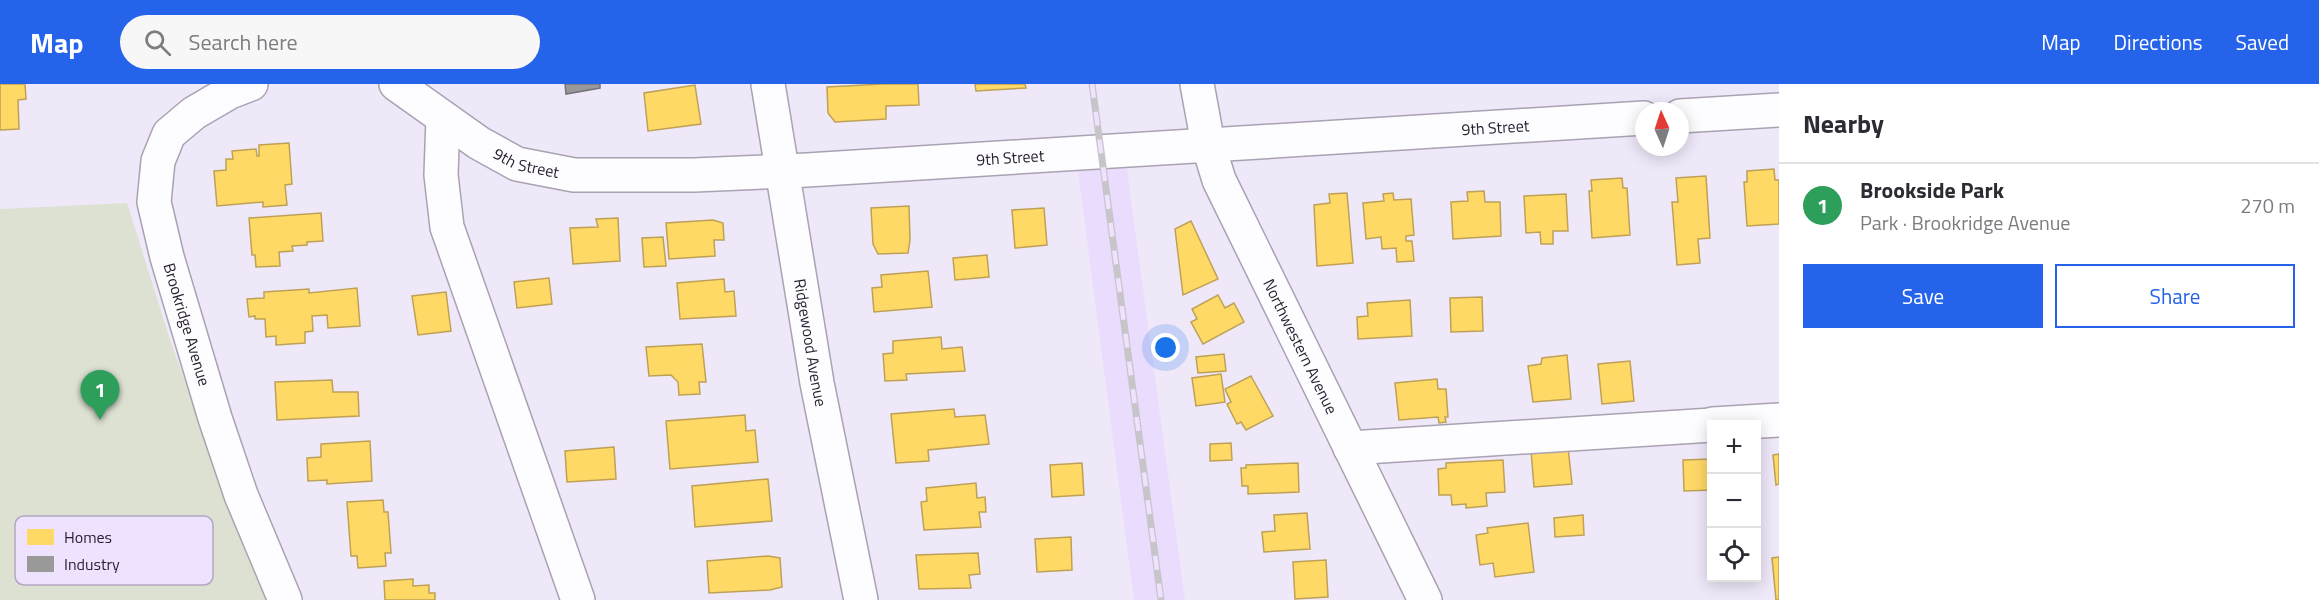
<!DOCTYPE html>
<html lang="en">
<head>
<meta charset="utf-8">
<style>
  :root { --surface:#fff; --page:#f7f7f7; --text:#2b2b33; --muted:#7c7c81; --line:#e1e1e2; --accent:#2563eb }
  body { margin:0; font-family:"Titillium Web",sans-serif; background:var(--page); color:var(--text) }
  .controls { position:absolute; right:18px; bottom:18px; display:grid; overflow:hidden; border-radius:0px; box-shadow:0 3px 15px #0003 }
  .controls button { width:54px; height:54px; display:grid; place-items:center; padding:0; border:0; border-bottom:2px solid var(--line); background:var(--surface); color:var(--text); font:30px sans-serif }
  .compass { position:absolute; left:1635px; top:18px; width:54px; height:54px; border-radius:50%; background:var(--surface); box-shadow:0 3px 15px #0003; rotate:357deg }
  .you { position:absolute; left:1166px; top:264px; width:21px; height:21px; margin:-15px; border:4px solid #fff; border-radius:50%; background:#1a73e8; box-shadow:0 0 0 9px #1a73e833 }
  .badge { display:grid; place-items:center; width:39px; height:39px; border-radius:50%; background:var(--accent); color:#fff; font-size:20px; font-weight:700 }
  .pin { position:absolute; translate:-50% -50px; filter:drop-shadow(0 2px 3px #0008) }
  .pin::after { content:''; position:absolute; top:32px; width:21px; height:18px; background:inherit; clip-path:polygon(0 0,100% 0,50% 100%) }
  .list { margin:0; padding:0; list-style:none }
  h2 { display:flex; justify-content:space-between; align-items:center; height:78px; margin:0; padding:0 24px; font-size:26px }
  h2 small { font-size:20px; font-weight:400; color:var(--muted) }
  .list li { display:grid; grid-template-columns:39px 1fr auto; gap:18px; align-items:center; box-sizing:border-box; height:84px; padding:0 24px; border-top:2px solid var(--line) }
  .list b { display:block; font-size:22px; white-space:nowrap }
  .list p { margin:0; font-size:20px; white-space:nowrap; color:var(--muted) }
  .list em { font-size:20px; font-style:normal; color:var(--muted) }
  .actions { display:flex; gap:12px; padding:18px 24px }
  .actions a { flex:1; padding:14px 0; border:2px solid var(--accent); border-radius:0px; text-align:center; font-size:21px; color:var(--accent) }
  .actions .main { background:var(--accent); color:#fff }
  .icon { flex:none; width:33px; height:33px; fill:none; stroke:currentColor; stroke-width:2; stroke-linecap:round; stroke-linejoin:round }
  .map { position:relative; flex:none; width:1779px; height:516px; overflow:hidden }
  header { display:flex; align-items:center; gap:36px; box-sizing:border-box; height:84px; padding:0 30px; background:var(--accent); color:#fff }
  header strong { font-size:28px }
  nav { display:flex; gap:33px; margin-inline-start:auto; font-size:21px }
  .search { width:420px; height:54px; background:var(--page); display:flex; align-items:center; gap:15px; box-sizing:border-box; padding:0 21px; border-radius:33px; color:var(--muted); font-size:22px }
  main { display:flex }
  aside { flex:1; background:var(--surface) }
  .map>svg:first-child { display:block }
  .built { fill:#eadcfc }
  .green { fill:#dce1d2 }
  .homes { fill:#ffd966; stroke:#bea156; stroke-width:1.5 }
  .industry { fill:#999; stroke:#767479; stroke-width:1.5 }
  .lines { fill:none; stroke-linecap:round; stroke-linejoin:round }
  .minor-casing { stroke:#a9a2b2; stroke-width:36 }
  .minor { stroke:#fdfcfe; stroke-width:33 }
  .rail-casing { stroke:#c7c5c9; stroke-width:7 }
  .rail { stroke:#eee2ff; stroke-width:4.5; stroke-dasharray:14; stroke-linecap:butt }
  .labels { text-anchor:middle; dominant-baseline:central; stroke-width:6; stroke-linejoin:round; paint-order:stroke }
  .street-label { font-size:16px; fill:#261e2f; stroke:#eee2ff }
  .key { fill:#eee2ff; stroke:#b2a7c1; stroke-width:1.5 }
  .key-label { font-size:16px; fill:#261e2f }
</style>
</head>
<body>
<header>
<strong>Map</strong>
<div class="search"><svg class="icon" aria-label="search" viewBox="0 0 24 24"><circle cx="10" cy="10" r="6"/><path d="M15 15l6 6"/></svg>Search here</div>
<nav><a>Map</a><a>Directions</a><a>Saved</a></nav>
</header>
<main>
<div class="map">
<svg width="1779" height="516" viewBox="0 0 1779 516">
  <rect width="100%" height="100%" fill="#efe8f9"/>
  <polygon class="built" points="1127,84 1129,101 1185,516 1134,516 1078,87"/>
  <polygon class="green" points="127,119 171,259 228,413 277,516 0,516 0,125"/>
  <g class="homes">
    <polygon points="0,0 25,0 26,15 18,16 19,45 0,46"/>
    <polygon points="883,0 918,0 919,21 886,22 886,35 835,38 828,29 827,3"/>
    <polygon points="975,0 1025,0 1026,4 976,7"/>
    <polygon points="695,1 701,40 648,47 644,9"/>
    <polygon points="289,59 292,100 285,101 287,121 263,123 263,118 217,122 214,87 226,86 226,75 233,75 232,67 256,65 257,72 259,72 259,61"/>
    <polygon points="1774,85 1775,96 1779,96 1779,140 1747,142 1744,98 1747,98 1747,87"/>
    <polygon points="1706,92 1710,154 1698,155 1700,179 1677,181 1672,118 1678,118 1676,94"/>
    <polygon points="1622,94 1623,104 1627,104 1630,151 1592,154 1589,107 1592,107 1591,96"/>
    <polygon points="1484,107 1485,118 1500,118 1501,152 1453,155 1451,118 1468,117 1467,108"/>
    <polygon points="1347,109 1353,179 1317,182 1314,121 1330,119 1329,110"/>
    <polygon points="1393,109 1394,116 1411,115 1414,151 1406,152 1406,157 1412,157 1414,177 1397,178 1396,164 1382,165 1381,153 1366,155 1363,119 1384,117 1383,110"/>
    <polygon points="1566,110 1568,147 1553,147 1553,160 1541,160 1540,148 1526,149 1524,112"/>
    <polygon points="909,122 910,156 908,169 878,170 873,160 871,124"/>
    <polygon points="1044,124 1047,161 1015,164 1012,126"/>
    <polygon points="321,129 323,157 307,158 307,161 292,162 293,167 279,168 280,182 256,183 255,171 252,171 249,134"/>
    <polygon points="618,134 620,177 573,180 570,144 598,143 596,135"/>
    <polygon points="713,136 723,139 724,156 714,156 715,172 669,175 666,139"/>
    <polygon points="1191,137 1218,195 1183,211 1175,145"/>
    <polygon points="663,153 666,182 644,183 642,154"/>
    <polygon points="987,171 989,193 955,196 953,174"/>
    <polygon points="928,187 932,223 874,228 872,204 882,203 881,191"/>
    <polygon points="549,194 552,220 517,224 514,198"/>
    <polygon points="724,195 725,208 734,207 736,232 680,235 677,199"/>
    <polygon points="357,204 360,242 328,244 327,231 312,232 313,247 305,248 305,259 276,261 276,252 266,253 265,235 255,235 255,232 249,233 247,215 264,214 264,208 309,205 309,209"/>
    <polygon points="446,208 451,247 418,251 412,212"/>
    <polygon points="1218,211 1225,224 1234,219 1244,238 1203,260 1191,238 1197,235 1192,225"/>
    <polygon points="1482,213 1483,247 1451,248 1450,214"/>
    <polygon points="1410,216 1412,252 1358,255 1357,233 1368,232 1367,219"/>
    <polygon points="941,253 942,265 962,263 965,287 906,290 907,296 885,297 883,270 893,269 893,257"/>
    <polygon points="702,260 706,298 699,298 700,310 679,311 678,298 671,291 649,292 646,263"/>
    <polygon points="1224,270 1226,287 1198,289 1196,273"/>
    <polygon points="1567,271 1571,315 1533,318 1528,282 1541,280 1542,274"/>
    <polygon points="1630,277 1634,317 1602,320 1598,280"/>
    <polygon points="1221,290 1225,318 1196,322 1192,294"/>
    <polygon points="1251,292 1273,332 1246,346 1241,338 1237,340 1227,320 1231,318 1225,305"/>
    <polygon points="1437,295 1438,305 1446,305 1448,333 1445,333 1446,338 1439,339 1438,333 1399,336 1395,299"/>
    <polygon points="332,296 333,308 358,308 359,332 277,336 275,298"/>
    <polygon points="954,325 955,333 985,331 989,360 928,366 929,377 896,379 891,330"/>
    <polygon points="745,331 746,347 755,346 758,378 670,385 666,337"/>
    <polygon points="370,357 372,397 327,400 327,396 308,397 307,374 321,373 321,360"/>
    <polygon points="1231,359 1232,376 1210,377 1210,360"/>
    <polygon points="614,363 616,395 567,398 565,367"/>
    <polygon points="1568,363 1572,400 1534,403 1531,367"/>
    <polygon points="1779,370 1779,400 1776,401 1773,371"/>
    <polygon points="1712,375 1712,406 1684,407 1683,376"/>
    <polygon points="1503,376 1505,408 1486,409 1487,422 1466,424 1466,420 1452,421 1451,411 1439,411 1438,385 1446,384 1446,379"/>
    <polygon points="1082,379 1084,411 1052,413 1050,381"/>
    <polygon points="1298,379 1299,408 1248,410 1248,402 1242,402 1241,384 1246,384 1246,381"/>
    <polygon points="768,395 772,437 695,443 692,402"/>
    <polygon points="976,399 977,414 985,413 986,428 979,428 981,443 924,446 921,418 927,417 926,404"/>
    <polygon points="383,416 384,428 388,428 391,469 385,469 386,482 358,484 357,472 351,472 347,418"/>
    <polygon points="1307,429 1310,465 1264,468 1262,448 1275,447 1274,431"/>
    <polygon points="1583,431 1584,451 1555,453 1554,434"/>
    <polygon points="1528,439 1534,488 1495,493 1493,479 1480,481 1476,451 1488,449 1487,444"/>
    <polygon points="1071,453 1072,486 1037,488 1035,455"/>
    <polygon points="978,469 980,490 969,491 971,504 919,505 916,471"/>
    <polygon points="768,472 780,474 782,503 770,506 709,509 707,477"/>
    <polygon points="1779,473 1779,516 1776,516 1772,474"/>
    <polygon points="1326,476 1328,513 1295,515 1293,478"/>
    <polygon points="413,495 413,502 429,501 429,509 435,509 435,516 385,516 384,497"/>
  </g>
  <polygon class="industry" points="565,0 600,0 600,4 566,10"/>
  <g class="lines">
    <defs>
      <g id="minor">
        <path id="s1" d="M251,0L230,8L194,29L169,50L158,77L154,118L167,173L215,334L241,411L285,516"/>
        <path id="s2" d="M396,0L479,59L517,80L574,91H694L807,86L1644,34"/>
        <path id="s3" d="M768,0L817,299L861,516"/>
        <path id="s4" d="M1197,0L1208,60L1219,96L1425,516"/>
        <polyline points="1680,32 1779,26"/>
        <polyline points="443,34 441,91 447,143 578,516"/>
        <polyline points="1713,340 1779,336"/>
        <polyline points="1350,364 1712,341"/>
      </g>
    </defs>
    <use href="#minor" class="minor-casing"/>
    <use href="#minor" class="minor"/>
    <defs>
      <polyline id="rail" points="1092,0 1161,516"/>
    </defs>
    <use href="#rail" class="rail-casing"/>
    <use href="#rail" class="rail"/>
  </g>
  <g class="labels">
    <g class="street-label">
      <text stroke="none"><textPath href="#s2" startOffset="1126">9th Street</textPath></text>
      <text stroke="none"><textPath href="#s2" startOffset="640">9th Street</textPath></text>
      <text stroke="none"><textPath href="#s2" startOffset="154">9th Street</textPath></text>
      <text stroke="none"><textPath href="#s1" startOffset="294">Brookridge Avenue</textPath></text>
      <text stroke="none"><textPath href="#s3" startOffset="262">Ridgewood Avenue</textPath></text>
      <text stroke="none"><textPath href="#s4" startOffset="284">Northwestern Avenue</textPath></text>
    </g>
  </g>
  <rect x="15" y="432" width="198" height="69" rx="9" class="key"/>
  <rect x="27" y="445" width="27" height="16" fill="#ffd966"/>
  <rect x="27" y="472" width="27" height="16" fill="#999"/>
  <g class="key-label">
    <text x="64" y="459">Homes</text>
    <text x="64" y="486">Industry</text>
  </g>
</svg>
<div class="controls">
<button>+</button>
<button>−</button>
<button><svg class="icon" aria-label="locate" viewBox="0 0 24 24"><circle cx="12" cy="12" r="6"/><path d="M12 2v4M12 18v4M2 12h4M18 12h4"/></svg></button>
</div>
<svg class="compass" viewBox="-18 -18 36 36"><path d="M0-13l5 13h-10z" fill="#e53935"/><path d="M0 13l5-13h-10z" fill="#7c7c81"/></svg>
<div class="you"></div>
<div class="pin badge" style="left:100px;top:336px;background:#2e9e5b">1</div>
</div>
<aside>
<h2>Nearby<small></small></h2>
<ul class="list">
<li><span class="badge" style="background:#2e9e5b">1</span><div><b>Brookside Park</b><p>Park · Brookridge Avenue</p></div><em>270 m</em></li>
</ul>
<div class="actions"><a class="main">Save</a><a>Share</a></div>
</aside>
</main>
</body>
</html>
